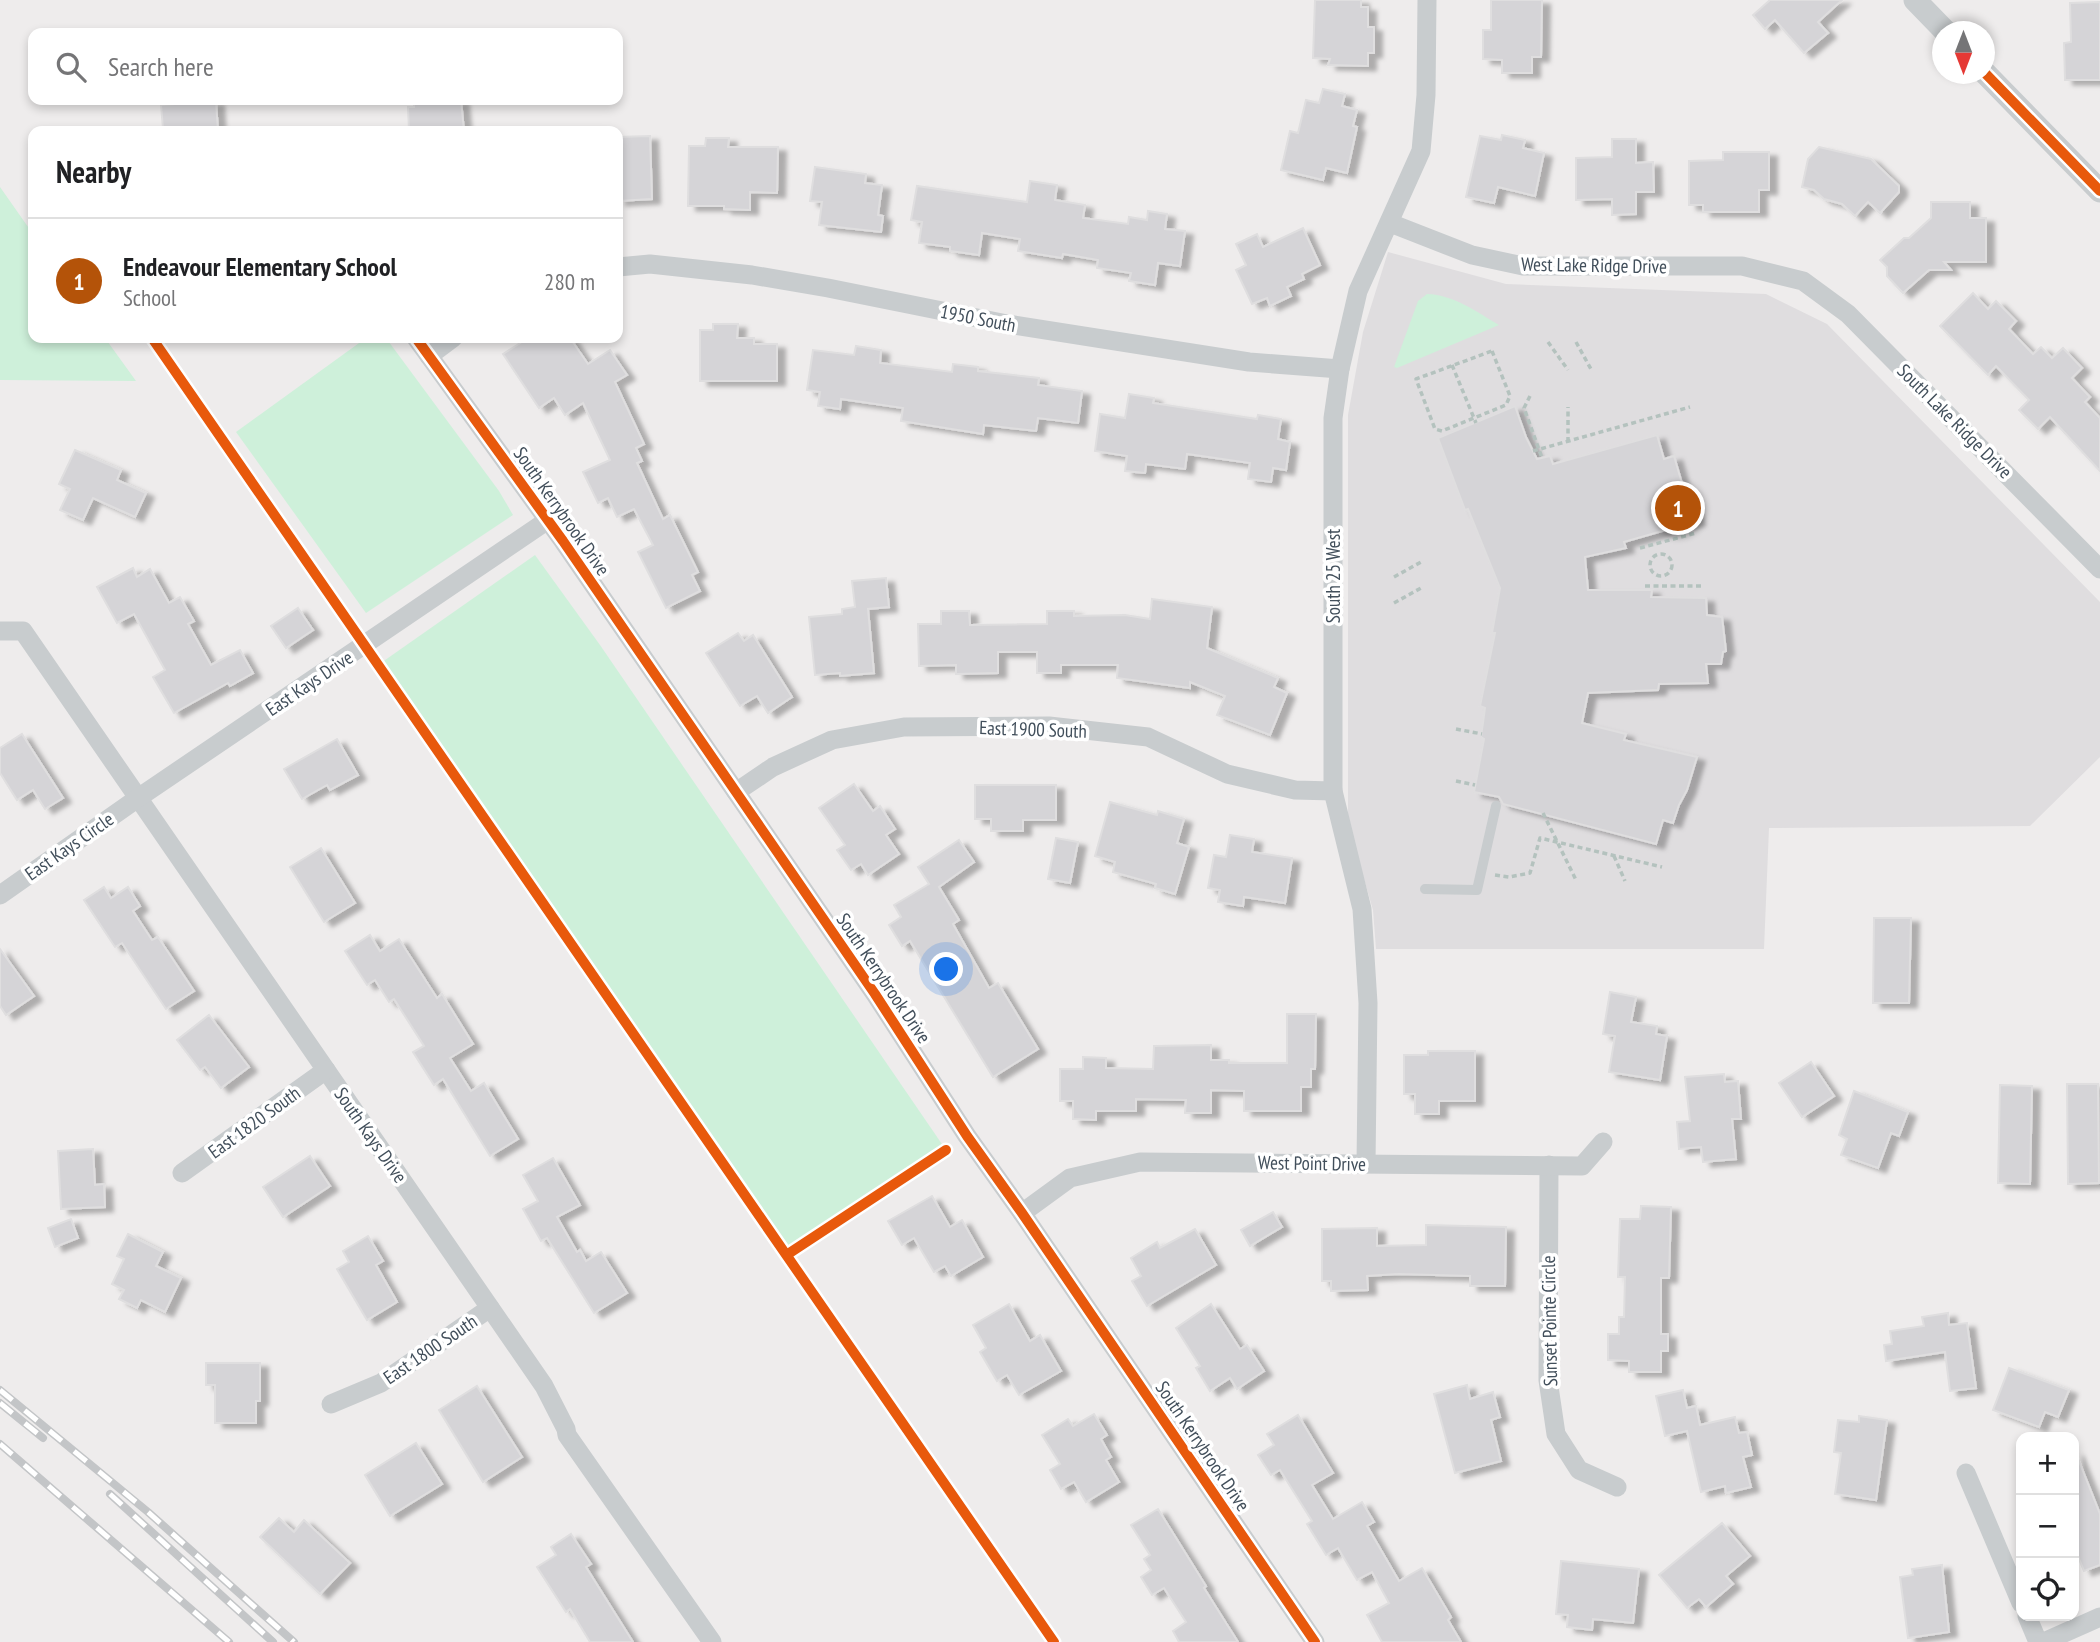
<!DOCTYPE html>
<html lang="en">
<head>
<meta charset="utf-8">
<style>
  :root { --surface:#fff; --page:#f6f6f6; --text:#202124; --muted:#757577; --line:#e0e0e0; --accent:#b45309 }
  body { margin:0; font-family:"PT Sans Narrow",sans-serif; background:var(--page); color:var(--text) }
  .controls { position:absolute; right:21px; bottom:21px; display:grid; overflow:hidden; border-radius:14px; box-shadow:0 4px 10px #0003 }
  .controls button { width:63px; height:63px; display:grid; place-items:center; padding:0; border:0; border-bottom:2px solid var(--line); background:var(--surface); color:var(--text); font:35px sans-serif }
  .compass { position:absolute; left:1932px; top:21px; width:63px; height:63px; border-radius:50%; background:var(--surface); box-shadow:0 4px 10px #0003; rotate:180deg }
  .you { position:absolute; left:947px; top:970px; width:24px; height:24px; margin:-18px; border:5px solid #fff; border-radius:50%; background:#1a73e8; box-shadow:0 0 0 10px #1a73e833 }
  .badge { display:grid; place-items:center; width:46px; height:46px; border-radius:50%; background:var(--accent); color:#fff; font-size:23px; font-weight:700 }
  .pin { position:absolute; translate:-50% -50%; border:4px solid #fff; box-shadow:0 2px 7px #0006 }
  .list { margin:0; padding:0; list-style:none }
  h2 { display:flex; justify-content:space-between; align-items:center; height:91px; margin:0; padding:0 28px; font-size:30px }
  h2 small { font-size:23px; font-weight:400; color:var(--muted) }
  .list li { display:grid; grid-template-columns:46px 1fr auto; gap:21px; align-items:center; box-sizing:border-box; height:126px; padding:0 28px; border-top:2px solid var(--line) }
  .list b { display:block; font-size:26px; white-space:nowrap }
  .list p { margin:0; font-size:23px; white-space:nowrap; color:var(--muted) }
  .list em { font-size:23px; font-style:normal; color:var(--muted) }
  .icon { flex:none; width:38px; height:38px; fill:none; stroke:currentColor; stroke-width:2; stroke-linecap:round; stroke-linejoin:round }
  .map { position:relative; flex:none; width:2100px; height:1642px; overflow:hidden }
  .search { position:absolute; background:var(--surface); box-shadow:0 4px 10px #0003; left:28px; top:28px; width:595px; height:77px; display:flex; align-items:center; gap:18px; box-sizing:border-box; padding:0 24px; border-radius:14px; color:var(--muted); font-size:26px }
  .panel { position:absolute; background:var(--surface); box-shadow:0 4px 10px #0003; left:28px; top:126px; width:595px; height:217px; border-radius:14px }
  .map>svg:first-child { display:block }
  .education { fill:#dfdddf }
  .green { fill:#cef0da }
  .building { fill:#d5d4d7; stroke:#dfdedf; stroke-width:2; filter:url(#shadow) }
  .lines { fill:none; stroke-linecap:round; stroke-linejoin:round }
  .path { stroke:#b4c2be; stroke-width:3.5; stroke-dasharray:5 3.5; stroke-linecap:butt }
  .service { stroke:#c8ccce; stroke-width:10 }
  .minor { stroke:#c8ccce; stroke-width:19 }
  .tertiary { stroke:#c8ccce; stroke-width:23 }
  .rail-casing { stroke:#c3c5c7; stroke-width:8 }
  .rail { stroke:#fff; stroke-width:5; stroke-dasharray:16; stroke-linecap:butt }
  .cycleway-casing { stroke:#fff; stroke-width:15 }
  .cycleway { stroke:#e8590c; stroke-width:10 }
  .labels { text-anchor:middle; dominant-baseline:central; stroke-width:7; stroke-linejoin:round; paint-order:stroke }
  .street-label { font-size:19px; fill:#424f5b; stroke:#fff }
</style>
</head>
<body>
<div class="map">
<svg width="2100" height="1642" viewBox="0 0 2100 1642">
  <defs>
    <filter id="shadow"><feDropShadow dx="8" dy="4.5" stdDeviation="2" flood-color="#0004"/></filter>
  </defs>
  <rect width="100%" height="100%" fill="#eeecec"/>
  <polygon class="education" points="1388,252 1506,284 1766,294 1827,324 2100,602 2100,757 2030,826 1769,828 1764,949 1376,949 1373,910 1348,824 1348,415 1363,332"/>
  <g class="green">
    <polygon points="0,187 33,234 33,338 105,338 136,381 0,380"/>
    <path d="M1427,294C1454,295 1477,312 1499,325L1397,368L1394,367L1418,301Z"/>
    <polygon points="366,338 386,338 499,491 513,515 366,613 236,432"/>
    <polygon points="535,555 600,645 946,1150 788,1254 378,665"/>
  </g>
  <g class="building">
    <polygon points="1315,0 1361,0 1361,7 1368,7 1368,27 1374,27 1374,53 1368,53 1368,66 1328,65 1330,59 1313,58"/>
    <polygon points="1491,0 1542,0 1541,57 1532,57 1532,73 1502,73 1502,60 1483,59 1483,30 1491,30"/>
    <polygon points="1770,0 1842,0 1818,22 1828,33 1804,53 1775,20 1765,29 1753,15"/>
    <polygon points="2100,2 2100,80 2065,80 2064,43 2071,42 2070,3"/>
    <polygon points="1323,89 1345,94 1342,106 1357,110 1353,126 1357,127 1347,173 1326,168 1323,180 1281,170 1290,131 1298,133 1306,100 1319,103"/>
    <polygon points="414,100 461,100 464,131 409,131 408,107 414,107"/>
    <polygon points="216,101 218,131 167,131 166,129 163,129 161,105"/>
    <polygon points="1502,135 1525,140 1523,148 1544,153 1535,196 1498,187 1494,203 1466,197 1480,136 1501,140"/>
    <polygon points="650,136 652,199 618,201 618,137"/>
    <polygon points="706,138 729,138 728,147 778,147 777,193 750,192 750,210 724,209 724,206 688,206 689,146 705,146"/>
    <polygon points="1612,139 1636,139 1636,163 1653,162 1654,192 1636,192 1636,214 1612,215 1612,199 1576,200 1576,158 1612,157"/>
    <polygon points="1819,147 1871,159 1899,186 1899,192 1880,213 1868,202 1855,216 1842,204 1824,199 1814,190 1802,187 1808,159"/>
    <polygon points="1723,152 1769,152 1769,190 1759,190 1759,212 1703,212 1703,205 1689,205 1689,161 1723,160"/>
    <polygon points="815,167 866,174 865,183 882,185 878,215 883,216 881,232 819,225 822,202 810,201"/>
    <polygon points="1030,181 1057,185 1055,200 1085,205 1083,218 1128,224 1129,217 1147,220 1148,211 1167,214 1165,229 1185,231 1180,266 1158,263 1155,285 1129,281 1131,273 1097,268 1098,260 1063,254 1062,258 1018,251 1020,239 982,233 979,255 950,251 950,247 919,243 922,222 911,220 917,186 1027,202"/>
    <polygon points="1931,202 1970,202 1970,218 1986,218 1986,262 1944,262 1951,270 1929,270 1903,293 1887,276 1887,267 1880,260 1904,238 1909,238 1931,218"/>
    <polygon points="1303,228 1320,265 1302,274 1304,279 1287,287 1291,296 1270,306 1267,298 1252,304 1236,270 1246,265 1236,244 1257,234 1263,247"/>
    <polygon points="1973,293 1988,309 1996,301 2016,321 2009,329 2033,354 2041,347 2052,358 2063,348 2082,368 2072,378 2090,397 2085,402 2100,418 2100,471 2050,417 2038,429 2019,410 2029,400 1996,366 1988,375 1940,326"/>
    <polygon points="713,324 738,324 737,338 754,338 754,344 777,344 777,381 700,381 700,330 713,330"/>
    <polygon points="528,338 570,338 588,364 610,350 627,375 615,382 644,444 636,448 642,461 637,463 663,519 670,515 698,572 692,575 700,591 666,608 638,552 653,545 634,509 617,517 608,498 598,503 583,472 610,460 583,403 565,415 554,398 539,408 503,354"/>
    <polygon points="856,346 881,350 880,363 952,372 953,364 978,367 978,371 1039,378 1038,385 1082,391 1078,423 1038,418 1036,431 984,425 983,434 901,421 903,408 841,399 840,409 818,406 820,392 807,390 813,350 854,355"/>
    <polygon points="1129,394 1154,398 1153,403 1257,419 1258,415 1281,419 1278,439 1290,442 1286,470 1273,468 1271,482 1248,479 1250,463 1187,454 1185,469 1146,464 1145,473 1125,471 1127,456 1095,451 1100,414 1125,418"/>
    <polygon points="1515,406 1526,437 1537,459 1550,456 1553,464 1657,435 1664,459 1674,456 1684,490 1690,490 1697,521 1624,542 1626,548 1585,557 1588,590 1652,590 1651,597 1706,598 1707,615 1722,617 1726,651 1723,652 1721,664 1706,664 1708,683 1659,684 1658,690 1588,693 1582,723 1626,734 1624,740 1697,757 1687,790 1679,805 1673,823 1663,820 1656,844 1503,804 1499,797 1474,792 1484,739 1481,737 1485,708 1480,706 1495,633 1492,633 1500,588 1468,509 1465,510 1438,438"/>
    <polygon points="75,450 121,470 117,480 146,493 135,517 93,498 83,520 60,510 70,489 59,484"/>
    <polygon points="133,568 137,577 150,569 169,603 180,597 194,621 188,624 211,665 240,650 253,673 230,686 228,683 174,713 153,677 165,670 134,614 117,623 97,587"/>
    <polygon points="886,578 889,607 868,609 874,673 840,676 840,673 815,675 809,617 842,614 842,609 855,607 852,581"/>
    <polygon points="1152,599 1212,607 1207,648 1278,678 1274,687 1287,693 1270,735 1217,715 1225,696 1190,682 1190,688 1117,678 1118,665 1061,665 1061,673 1037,673 1037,652 998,652 998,673 956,674 956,665 919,666 918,624 941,624 941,611 969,611 970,625 1047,624 1047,611 1074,611 1074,616 1125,615 1150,619"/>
    <polygon points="298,608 313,630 286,648 271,626"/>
    <polygon points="738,633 744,641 753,635 792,697 768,713 757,696 740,706 706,653"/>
    <polygon points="22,734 63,798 45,809 33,790 17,800 0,773 0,748"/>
    <polygon points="337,739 358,775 330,790 327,785 302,799 284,769"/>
    <polygon points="854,784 873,811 880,806 895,829 886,835 899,854 868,875 861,864 851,870 837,850 845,845 819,808"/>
    <polygon points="975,785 1056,785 1056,820 1023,820 1023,831 991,831 991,819 975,819"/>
    <polygon points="1110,802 1157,815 1158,811 1184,819 1177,843 1189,847 1175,894 1155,888 1156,884 1113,872 1115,862 1095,856"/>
    <polygon points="1230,835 1254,839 1252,852 1292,858 1285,903 1244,897 1243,906 1218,902 1220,890 1208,888 1214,855 1226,857"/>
    <polygon points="1056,838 1078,842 1070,883 1048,879"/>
    <polygon points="959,840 974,862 939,887 959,920 953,924 989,988 998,983 1038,1049 993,1077 910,941 902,946 889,925 901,917 894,905 929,884 918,867"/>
    <polygon points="321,848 355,903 324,922 290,867"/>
    <polygon points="104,887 111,898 128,887 140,906 133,911 152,940 158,937 194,991 166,1009 122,943 115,947 84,900"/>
    <polygon points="1874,918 1911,918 1909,1003 1873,1003"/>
    <polygon points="370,935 380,951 399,939 437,998 442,994 473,1044 450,1058 471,1091 484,1083 518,1139 490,1156 443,1079 434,1085 413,1052 424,1046 394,999 389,1002 375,980 367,985 345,951"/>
    <polygon points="0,949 34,996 6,1015 0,1006"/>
    <polygon points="1610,992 1636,997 1631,1022 1657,1026 1656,1034 1667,1036 1660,1080 1609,1072 1615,1036 1603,1034"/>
    <polygon points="1287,1014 1316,1014 1315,1069 1311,1069 1311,1087 1301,1087 1301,1111 1244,1111 1244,1091 1211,1090 1211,1113 1185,1113 1186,1100 1136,1099 1136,1111 1096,1111 1096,1120 1073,1119 1073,1101 1060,1101 1060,1069 1083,1069 1083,1057 1106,1058 1106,1068 1153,1069 1154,1046 1211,1045 1211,1060 1229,1060 1229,1063 1287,1063"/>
    <polygon points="209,1015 249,1067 221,1088 205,1067 200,1070 177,1040"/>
    <polygon points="1428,1051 1475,1051 1475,1101 1439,1101 1439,1114 1415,1114 1415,1094 1404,1094 1404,1055 1428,1055"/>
    <polygon points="1811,1062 1834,1096 1802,1117 1779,1083"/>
    <polygon points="1724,1074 1725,1082 1738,1081 1741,1119 1732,1119 1736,1159 1703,1162 1701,1147 1679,1149 1677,1122 1690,1121 1685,1077"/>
    <polygon points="2067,1084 2098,1084 2099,1183 2068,1184"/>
    <polygon points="2000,1085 2032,1086 2030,1184 1998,1183"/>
    <polygon points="1854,1091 1908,1112 1899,1136 1891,1133 1878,1168 1841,1155 1847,1139 1839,1135"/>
    <polygon points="93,1149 95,1185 104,1184 105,1207 61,1209 58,1151"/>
    <polygon points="310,1156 330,1186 283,1217 263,1187"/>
    <polygon points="553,1158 580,1205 557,1217 577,1252 580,1250 586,1261 601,1252 627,1293 594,1313 547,1238 541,1241 523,1209 538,1201 523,1175"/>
    <polygon points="932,1196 950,1227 962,1220 983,1257 951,1276 945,1266 934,1272 914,1238 902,1245 888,1221"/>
    <polygon points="1641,1206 1671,1207 1669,1278 1661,1278 1661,1334 1668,1334 1668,1351 1661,1351 1661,1372 1629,1372 1629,1361 1608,1360 1608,1334 1619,1334 1619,1317 1624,1317 1625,1277 1618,1277 1620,1219 1640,1219"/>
    <polygon points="1273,1212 1282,1227 1250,1246 1241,1230"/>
    <polygon points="71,1219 78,1238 55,1247 48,1228"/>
    <polygon points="1426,1225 1506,1227 1505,1286 1470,1286 1470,1276 1398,1274 1367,1276 1368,1290 1331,1291 1331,1281 1322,1281 1322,1229 1377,1228 1377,1246 1426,1245"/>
    <polygon points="1195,1229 1216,1265 1147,1306 1132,1281 1141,1276 1131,1258 1157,1242 1160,1248"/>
    <polygon points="128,1234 163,1252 156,1266 181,1278 165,1312 141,1300 137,1308 119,1299 124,1290 112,1284 124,1259 117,1256"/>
    <polygon points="368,1236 383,1261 376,1265 397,1302 367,1320 337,1269 349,1262 343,1251"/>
    <polygon points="1009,1304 1030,1341 1040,1335 1061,1371 1019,1395 1007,1375 997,1381 980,1352 986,1348 973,1325"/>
    <polygon points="1211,1304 1240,1349 1247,1345 1264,1371 1237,1389 1230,1378 1210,1391 1196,1368 1200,1366 1176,1328"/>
    <polygon points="1948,1313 1949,1325 1967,1323 1976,1388 1950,1391 1945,1352 1886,1361 1884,1345 1892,1344 1890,1331 1924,1326 1922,1317"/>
    <polygon points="206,1363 260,1363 260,1401 256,1401 256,1423 215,1423 215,1385 206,1385"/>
    <polygon points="2009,1368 2069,1390 2058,1417 2045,1412 2039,1427 1993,1410"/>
    <polygon points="1467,1385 1470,1399 1493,1392 1500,1417 1491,1420 1501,1461 1455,1473 1434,1394"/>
    <polygon points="477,1386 522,1457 483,1482 439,1410"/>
    <polygon points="1683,1390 1687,1408 1696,1406 1700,1425 1735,1417 1739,1433 1747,1432 1752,1455 1743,1457 1751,1487 1726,1493 1725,1486 1701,1492 1687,1431 1665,1436 1656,1396"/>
    <polygon points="1094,1414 1107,1435 1101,1439 1111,1457 1106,1460 1119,1482 1086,1502 1074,1482 1061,1489 1050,1470 1060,1464 1042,1435 1068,1419 1073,1426"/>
    <polygon points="1298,1415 1333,1473 1312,1485 1333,1519 1362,1502 1374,1522 1367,1526 1399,1581 1422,1568 1451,1617 1448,1620 1461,1642 1382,1642 1367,1615 1389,1603 1372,1572 1357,1580 1338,1548 1326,1555 1307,1524 1312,1521 1280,1470 1271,1475 1258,1455 1274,1445 1267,1434"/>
    <polygon points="1859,1416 1887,1420 1876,1500 1835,1494 1841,1453 1834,1452 1838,1420 1859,1422"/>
    <polygon points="416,1443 442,1484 390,1516 365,1475"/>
    <polygon points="2075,1451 2100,1514 2100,1565 2084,1571 2074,1547"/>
    <polygon points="1158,1509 1206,1586 1204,1588 1238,1642 1179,1642 1173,1631 1186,1622 1164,1588 1152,1595 1141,1577 1151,1570 1144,1559 1150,1555 1131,1525"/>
    <polygon points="279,1518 294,1532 304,1520 350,1563 320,1594 260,1537"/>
    <polygon points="1722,1523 1750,1556 1726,1576 1733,1584 1706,1607 1699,1599 1687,1608 1659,1575"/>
    <polygon points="571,1534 591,1564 586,1567 633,1642 590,1642 570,1609 566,1612 537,1567 556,1555 551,1547"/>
    <polygon points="1561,1561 1639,1569 1633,1623 1593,1619 1592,1630 1567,1627 1568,1615 1556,1614"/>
    <polygon points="1942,1565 1949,1632 1908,1638 1900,1577 1913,1575 1912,1569"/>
  </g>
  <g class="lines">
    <g class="path">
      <polyline points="1548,342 1568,370"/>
      <polyline points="1576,342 1592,371"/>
      <polygon points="1492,351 1510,396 1506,405 1442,431 1435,429 1416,379"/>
      <polyline points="1452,365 1476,423"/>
      <polyline points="1530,396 1524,408 1542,458"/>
      <polyline points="1568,442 1568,407"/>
      <polyline points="1533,451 1690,407"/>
      <polyline points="1640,548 1696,533"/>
      <circle cx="1661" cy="565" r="11"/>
      <polyline points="1394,577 1421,562"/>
      <polyline points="1645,586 1704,586"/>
      <polyline points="1394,603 1421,588"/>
      <polyline points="1456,729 1482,734"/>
      <polyline points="1456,781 1475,785"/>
      <polyline points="1543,813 1576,880"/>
      <polyline points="1614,856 1625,881"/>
      <polyline points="1495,875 1509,877 1530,873 1540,838 1662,867"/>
    </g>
    <polyline class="service" points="1425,889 1477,890 1496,806"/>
    <g class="minor">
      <polyline points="1390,223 1472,255 1523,266 1742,266 1803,281 1848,314 2100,569"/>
      <polyline points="618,267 650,264 752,275 828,288 1007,324 1249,362 1340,369"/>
      <polyline points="416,338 563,541 736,792 875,994 967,1136 1022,1213 1315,1642"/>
      <polyline points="429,356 453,338"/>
      <polyline points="0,631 23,631 544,1386 566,1429 567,1435 712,1642"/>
      <polyline points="736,792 773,767 832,740 904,727 1049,726 1148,737 1227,774 1295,790 1333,791"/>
      <polyline points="0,895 138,798 548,520"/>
      <polyline points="1366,1164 1368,1003 1362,909 1333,791 1333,418 1340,369 1358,291 1421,151 1426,95 1427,0"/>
      <polyline points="1549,1165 1548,1380 1556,1434 1579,1470 1617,1487"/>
      <polyline points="182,1173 326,1070"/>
      <polyline points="1022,1213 1070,1178 1140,1162 1582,1166 1603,1142"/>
      <polyline points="331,1404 381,1383 490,1308"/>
      <polyline points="1966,1473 2021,1603"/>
      <polyline points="2027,1616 2038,1642"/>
      <polyline points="2044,1642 2100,1617"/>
    </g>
    <g class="tertiary">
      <polyline points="1915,0 1946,32"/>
      <polyline points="1984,72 2100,191"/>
    </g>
    <defs>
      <g id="rail">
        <polyline points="0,1390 148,1512 294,1642"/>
        <polyline points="0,1403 43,1438"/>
        <polyline points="0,1444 229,1642"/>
        <polyline points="110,1494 273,1642"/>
      </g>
    </defs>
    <use href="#rail" class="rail-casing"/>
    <use href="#rail" class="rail"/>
    <defs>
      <g id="cycleway">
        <polyline points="1984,72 2100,191"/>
        <polyline points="152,338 1054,1642"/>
        <polyline points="416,338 563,541 736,792 875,994 967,1136 1022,1213 1315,1642"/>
        <polyline points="788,1254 946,1150"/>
      </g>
    </defs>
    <use href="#cycleway" class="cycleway-casing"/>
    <use href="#cycleway" class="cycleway"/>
  </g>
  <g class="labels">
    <g class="street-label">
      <text transform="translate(1594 265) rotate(1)">West Lake Ridge Drive</text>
      <text transform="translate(978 318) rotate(11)">1950 South</text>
      <text transform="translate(1955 421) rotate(45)">South Lake Ridge Drive</text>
      <text transform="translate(562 511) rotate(55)">South Kerrybrook Drive</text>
      <text transform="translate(1333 576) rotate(-90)">South 25 West</text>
      <text transform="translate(309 683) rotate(-34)">East Kays Drive</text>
      <text transform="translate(1033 729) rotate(2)">East 1900 South</text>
      <text transform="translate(69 846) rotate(-35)">East Kays Circle</text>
      <text transform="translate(884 978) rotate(56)">South Kerrybrook Drive</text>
      <text transform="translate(254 1122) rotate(-36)">East 1820 South</text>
      <text transform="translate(371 1135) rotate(55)">South Kays Drive</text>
      <text transform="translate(1312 1163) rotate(1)">West Point Drive</text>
      <text transform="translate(1549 1321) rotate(-91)">Sunset Pointe Circle</text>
      <text transform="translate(430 1349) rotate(-34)">East 1800 South</text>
      <text transform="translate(1203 1446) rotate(56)">South Kerrybrook Drive</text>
    </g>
  </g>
</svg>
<div class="controls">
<button>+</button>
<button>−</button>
<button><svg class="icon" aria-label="locate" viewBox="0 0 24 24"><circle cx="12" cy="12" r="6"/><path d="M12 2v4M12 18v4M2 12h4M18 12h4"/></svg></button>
</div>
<svg class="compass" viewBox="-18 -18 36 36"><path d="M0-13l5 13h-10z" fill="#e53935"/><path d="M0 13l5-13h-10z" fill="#757577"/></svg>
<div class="you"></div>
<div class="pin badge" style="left:1678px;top:508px">1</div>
<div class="search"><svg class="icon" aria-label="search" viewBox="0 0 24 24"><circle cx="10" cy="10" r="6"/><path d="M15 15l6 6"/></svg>Search here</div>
<section class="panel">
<h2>Nearby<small></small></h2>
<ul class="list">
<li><span class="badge">1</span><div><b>Endeavour Elementary School</b><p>School</p></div><em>280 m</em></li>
</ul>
</section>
</div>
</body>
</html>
